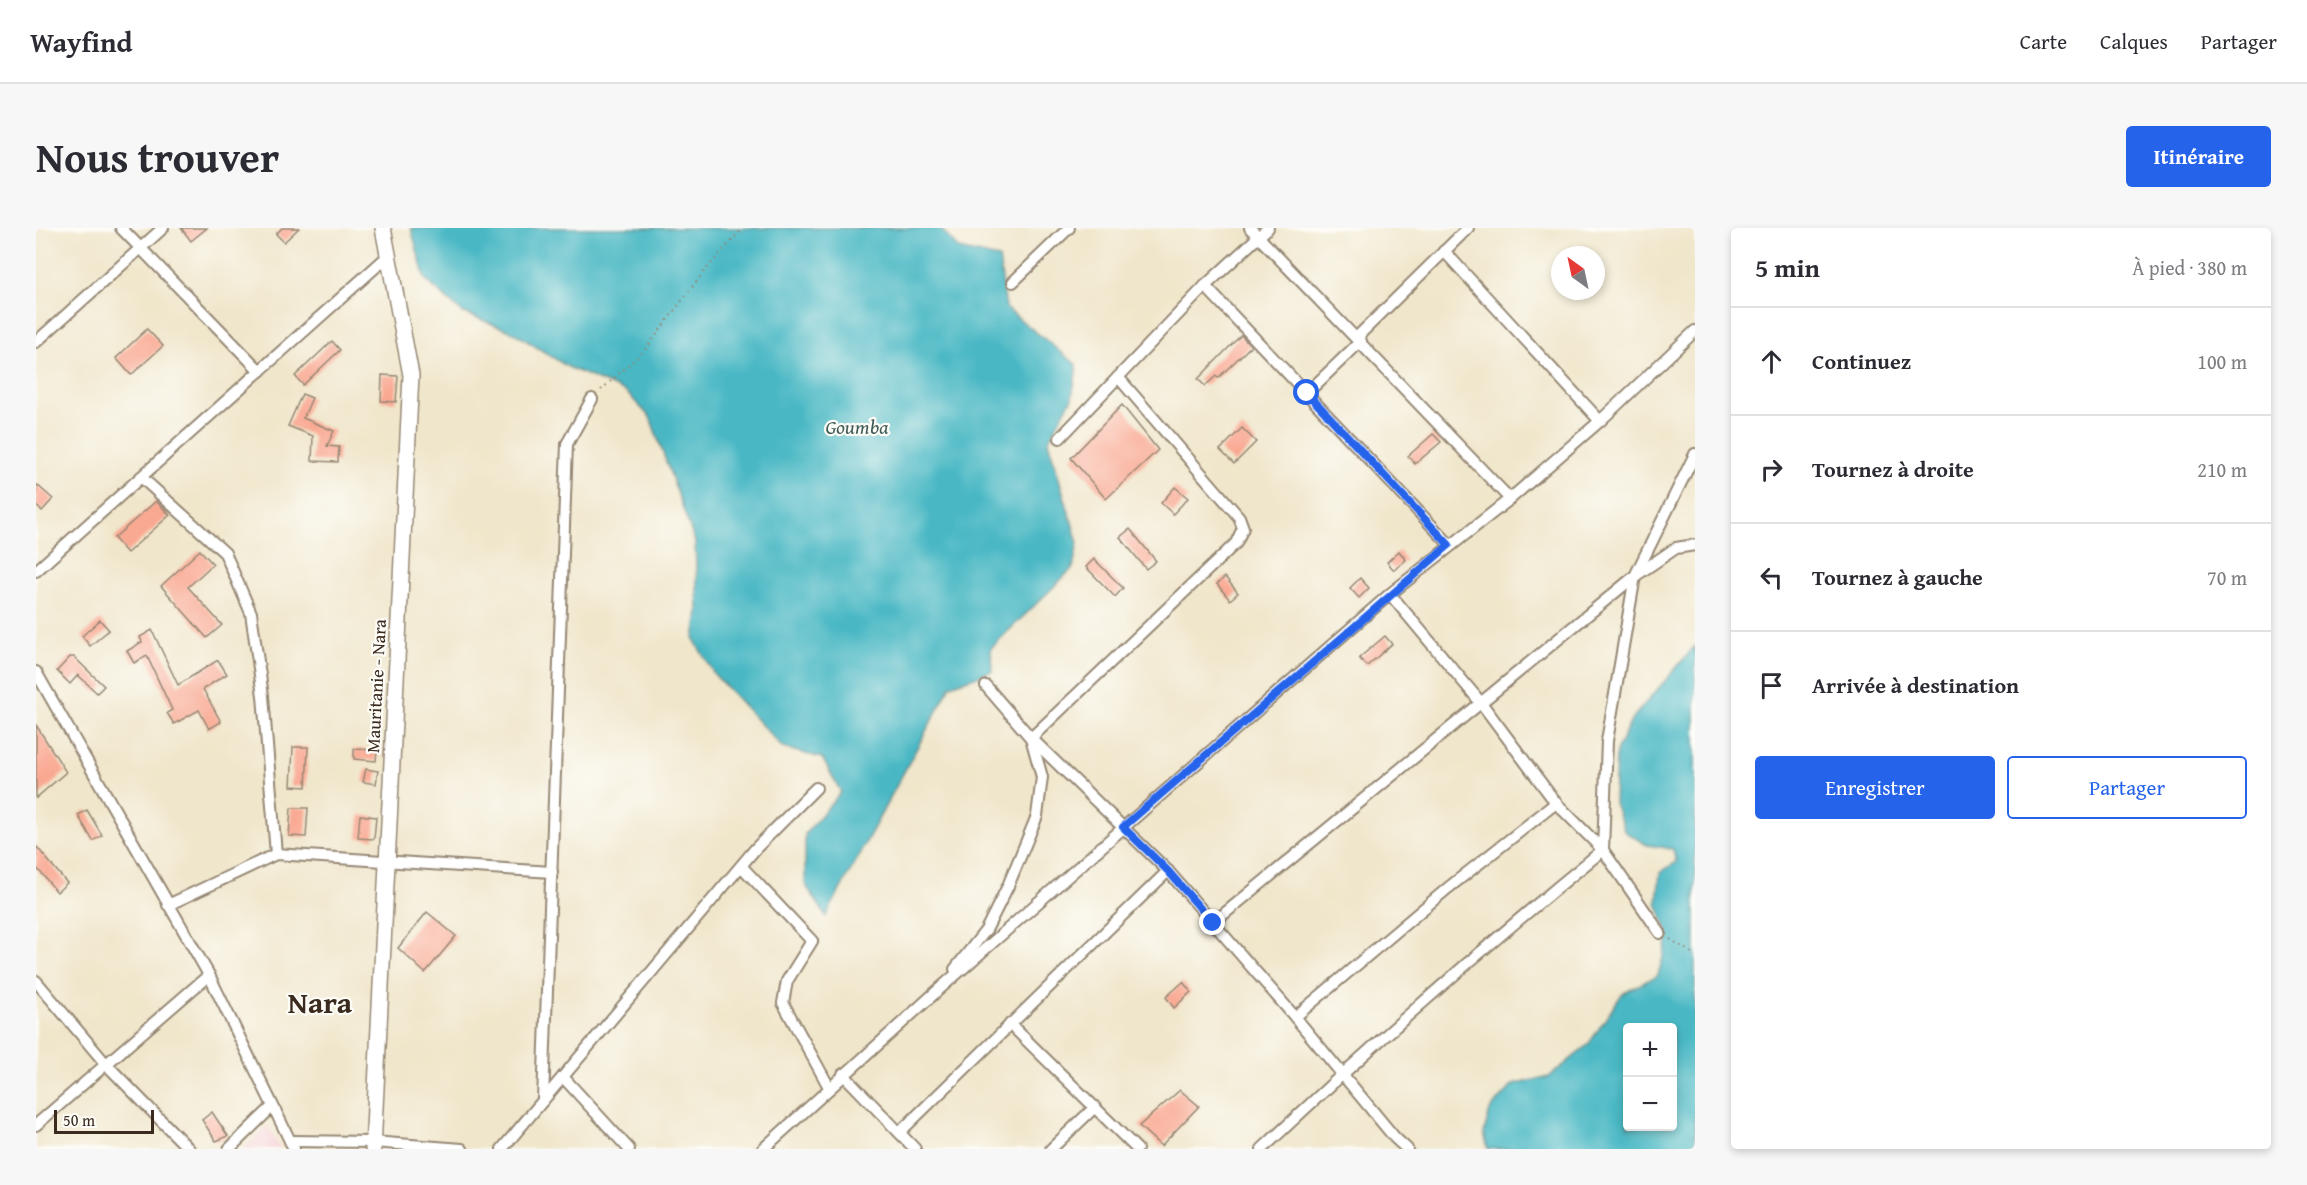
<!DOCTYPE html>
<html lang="fr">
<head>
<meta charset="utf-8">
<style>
  :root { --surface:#fff; --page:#f7f7f7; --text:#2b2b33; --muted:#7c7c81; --line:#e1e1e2; --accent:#2563eb }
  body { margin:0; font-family:"Gentium Book Plus",serif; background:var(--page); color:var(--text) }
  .controls { position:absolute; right:18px; bottom:18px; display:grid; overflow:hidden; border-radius:6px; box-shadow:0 3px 9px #0003 }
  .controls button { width:54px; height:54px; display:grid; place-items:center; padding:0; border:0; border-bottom:2px solid var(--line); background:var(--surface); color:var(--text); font:30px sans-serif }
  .compass { position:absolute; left:1515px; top:18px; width:54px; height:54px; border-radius:50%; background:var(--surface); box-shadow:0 3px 9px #0003; rotate:327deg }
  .scale { position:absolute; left:18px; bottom:15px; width:100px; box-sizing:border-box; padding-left:6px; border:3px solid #3b2a1e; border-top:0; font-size:16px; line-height:21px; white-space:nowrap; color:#3b2a1e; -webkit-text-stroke:4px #fdfcf7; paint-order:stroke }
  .stop { position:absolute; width:18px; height:18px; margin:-14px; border:4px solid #2563eb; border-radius:50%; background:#fff }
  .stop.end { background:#2563eb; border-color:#fff; box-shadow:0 2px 6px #0008 }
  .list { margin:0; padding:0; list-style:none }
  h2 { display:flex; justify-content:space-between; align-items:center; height:78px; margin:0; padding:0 24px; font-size:26px }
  h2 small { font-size:20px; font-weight:400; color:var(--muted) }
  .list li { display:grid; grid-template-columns:39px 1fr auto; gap:18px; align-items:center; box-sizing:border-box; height:108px; padding:0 24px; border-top:2px solid var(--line) }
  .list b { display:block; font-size:22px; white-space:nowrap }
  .list em { font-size:20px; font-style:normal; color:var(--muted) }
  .actions { display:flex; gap:12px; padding:18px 24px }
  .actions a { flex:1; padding:14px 0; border:2px solid var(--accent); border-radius:6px; text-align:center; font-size:21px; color:var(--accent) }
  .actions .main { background:var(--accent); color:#fff }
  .icon { flex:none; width:33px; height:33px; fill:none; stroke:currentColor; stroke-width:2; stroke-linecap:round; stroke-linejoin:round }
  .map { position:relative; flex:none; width:1659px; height:921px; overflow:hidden; border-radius:6px }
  header { display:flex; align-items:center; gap:36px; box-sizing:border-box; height:84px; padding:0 30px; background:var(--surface); border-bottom:2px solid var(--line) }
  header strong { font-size:28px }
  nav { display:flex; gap:33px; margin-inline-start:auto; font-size:21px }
  .intro { display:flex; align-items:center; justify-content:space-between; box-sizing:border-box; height:144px; padding:0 36px }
  h1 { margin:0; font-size:42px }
  .button { padding:15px 27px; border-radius:6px; background:var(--accent); color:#fff; font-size:21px; font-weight:700 }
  main { display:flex; gap:36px; padding:0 36px }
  aside { flex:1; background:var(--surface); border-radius:6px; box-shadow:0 3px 9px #0003 }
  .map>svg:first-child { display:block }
  .built { fill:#f6cfd5 }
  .water { fill:#4ab8c4; stroke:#427171; stroke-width:1.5; fill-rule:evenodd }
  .building { fill:#f9a892 }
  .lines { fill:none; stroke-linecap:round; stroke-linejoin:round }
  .street-casing { stroke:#968874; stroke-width:14 }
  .secondary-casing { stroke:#968874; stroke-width:18 }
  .path { stroke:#968874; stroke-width:2; stroke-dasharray:1.5 4.5; stroke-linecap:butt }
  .street { stroke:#fff; stroke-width:10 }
  .secondary { stroke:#fff; stroke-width:15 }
  .route { stroke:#2563eb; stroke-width:8 }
  .labels { text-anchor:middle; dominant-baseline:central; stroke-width:4.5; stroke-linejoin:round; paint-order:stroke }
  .street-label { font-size:18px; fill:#3b2a1e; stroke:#fdfcf7 }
  .water-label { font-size:20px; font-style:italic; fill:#405c58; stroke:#fdfcf7 }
  .town-label { font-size:30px; font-weight:bold; fill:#3b2a1e; stroke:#fdfcf7 }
</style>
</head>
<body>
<header>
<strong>Wayfind</strong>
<nav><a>Carte</a><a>Calques</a><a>Partager</a></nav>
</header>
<div class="intro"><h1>Nous trouver</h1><a class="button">Itinéraire</a></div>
<main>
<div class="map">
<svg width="1659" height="921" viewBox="0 0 1659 921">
  <rect width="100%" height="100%" fill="#fdfcf7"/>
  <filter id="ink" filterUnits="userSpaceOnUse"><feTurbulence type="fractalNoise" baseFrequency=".0167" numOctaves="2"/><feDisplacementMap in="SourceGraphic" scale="12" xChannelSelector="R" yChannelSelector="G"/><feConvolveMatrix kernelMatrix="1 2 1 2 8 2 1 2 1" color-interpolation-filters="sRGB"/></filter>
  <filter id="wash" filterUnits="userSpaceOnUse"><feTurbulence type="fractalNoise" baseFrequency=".008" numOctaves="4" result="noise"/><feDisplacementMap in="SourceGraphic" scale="24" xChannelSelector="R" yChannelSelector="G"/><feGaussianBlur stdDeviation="1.35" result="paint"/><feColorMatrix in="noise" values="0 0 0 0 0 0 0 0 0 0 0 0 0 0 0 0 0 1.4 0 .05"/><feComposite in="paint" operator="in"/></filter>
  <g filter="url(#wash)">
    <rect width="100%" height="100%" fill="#f0e6cb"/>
    <polygon class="built" points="232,898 244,921 207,921"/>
    <g class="water">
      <polygon points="375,0 904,0 923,21 963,30 970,80 1041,137 1036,170 1012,213 1042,315 1037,340 955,420 956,443 915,457 790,688 769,656 769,606 805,564 786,530 747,520 678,446 658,411 662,383 659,314 614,189 590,164 532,139 477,104 426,84 389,51"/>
      <path d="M1659,418V921H1452L1448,905L1454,882L1477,857L1513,849L1552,817L1586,766L1622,747L1633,708L1621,675L1624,645L1640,634L1637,621L1611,617L1589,604L1578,575L1580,524L1596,491ZM1592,800H1636V898H1592Z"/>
    </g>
    <g id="blocks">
      <g class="building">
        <polygon points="145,0 171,0 155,13"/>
        <polygon points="246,0 263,0 248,14 240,6"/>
        <polygon points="111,101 127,118 95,147 80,130"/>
        <polygon points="1205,107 1215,118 1182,150 1180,148 1169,158 1162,151"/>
        <polygon points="296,113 304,122 267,157 259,148"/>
        <polygon points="346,147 362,148 360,174 345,173"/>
        <polygon points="266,166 276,170 267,190 298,203 291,218 303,219 302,234 276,233 277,208 252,198"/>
        <polygon points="1086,177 1122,222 1070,271 1035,230"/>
        <polygon points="1206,200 1220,214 1198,236 1184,222"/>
        <polygon points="1397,206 1405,214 1379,236 1372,228"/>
        <polygon points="0,256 17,271 6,283 0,278"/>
        <polygon points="1139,259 1152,270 1137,286 1125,275"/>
        <polygon points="120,273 134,287 91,325 78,310"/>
        <polygon points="1094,301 1120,333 1110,341 1084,309"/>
        <polygon points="164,322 177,336 152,359 186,397 171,410 125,358"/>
        <polygon points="1363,323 1370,332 1358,342 1351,334"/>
        <polygon points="1058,331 1087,360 1079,369 1050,339"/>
        <polygon points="1189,349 1202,365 1194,372 1181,356"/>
        <polygon points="1324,350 1333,360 1323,370 1314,360"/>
        <polygon points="64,392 73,402 54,418 46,408"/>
        <polygon points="116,402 142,457 182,432 191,446 167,461 185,494 173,501 163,482 138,496 131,485 136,482 111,428 98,435 91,423 106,414 104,409"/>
        <polygon points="1349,408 1356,416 1331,438 1323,430"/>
        <polygon points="34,429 38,429 68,458 61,465 42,447 34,456 21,443"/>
        <polygon points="0,497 30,544 0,570"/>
        <polygon points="257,519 272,519 270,559 255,558"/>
        <polygon points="318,521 341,522 340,533 318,531"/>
        <polygon points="330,541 342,543 340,556 327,554"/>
        <polygon points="255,580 272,580 270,609 253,608"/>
        <polygon points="51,582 66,607 57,613 42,587"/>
        <polygon points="324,587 340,589 338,611 322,610"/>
        <polygon points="0,618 31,655 21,664 0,639"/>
        <polygon points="391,684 420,708 389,745 362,720"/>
        <polygon points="1147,754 1155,764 1138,780 1130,769"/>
        <polygon points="1144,862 1163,878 1125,918 1103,898"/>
        <polygon points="176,884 192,908 180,913 166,892"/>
      </g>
    </g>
  </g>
  <g filter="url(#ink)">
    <use href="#blocks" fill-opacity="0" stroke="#968874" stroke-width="1.5"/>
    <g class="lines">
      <defs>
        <g id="street">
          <polyline points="85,0 224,143"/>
          <polyline points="1214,0 1474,271"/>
          <polyline points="1408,23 1564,193"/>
          <polyline points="977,54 1033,0"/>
          <polyline points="1169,58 1414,317"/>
          <polyline points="1321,109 1432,0"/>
          <polyline points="0,114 127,0"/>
          <polyline points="1271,165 1325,113"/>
          <polyline points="1024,210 1169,58 1232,0"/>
          <polyline points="105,249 189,325 215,385 227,468 240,626"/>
          <polyline points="0,343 352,28"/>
          <polyline points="1354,366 1446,476 1520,575 1567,622 1624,705"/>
          <polyline points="0,444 173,747 258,921"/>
          <polyline points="950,458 995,510 1132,643 1259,789 1359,910 1371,921"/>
          <polyline points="707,640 776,713 751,753 747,775 793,859"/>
          <polyline points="132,677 240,626 516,644"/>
          <polyline points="1177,695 1599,348 1640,320 1659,317"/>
          <polyline points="919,741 950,702 972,658 1001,588 1006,549 995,510 1200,315 1207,300 1203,289 1082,149"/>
          <polyline points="0,753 69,835 153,921"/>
          <polyline points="1259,789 1412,660 1520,575"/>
          <polyline points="974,796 1101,921"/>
          <polyline points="807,846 879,921"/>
          <polyline points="527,849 593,921"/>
          <polyline points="507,872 531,216 556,171"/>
          <polyline points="0,897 173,747"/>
          <polyline points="864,904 1132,643"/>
          <polyline points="254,913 337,914 426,921"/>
          <polyline points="193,921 236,879"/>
          <polyline points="466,921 720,620 780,560"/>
          <polyline points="727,921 900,764 1354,366 1474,271 1564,193 1659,103"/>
          <polyline points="1015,921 1059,879"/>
          <path d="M1226,921C1336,817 1450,717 1567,622L1571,513L1599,348L1659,226"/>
        </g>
        <polyline id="secondary" points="337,921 375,147 347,0"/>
      </defs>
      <use href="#street" class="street-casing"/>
      <use href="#secondary" class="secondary-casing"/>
      <g class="path">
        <polyline points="565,162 609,122 666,46 707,0"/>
        <polyline points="1634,711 1659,727"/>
      </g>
      <use href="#street" class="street"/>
      <use href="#secondary" class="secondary"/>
    </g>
  </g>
  <g class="lines" filter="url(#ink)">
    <polyline class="route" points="1177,695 1132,643 1087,599 1413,317 1271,165"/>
  </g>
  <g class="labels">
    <g class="street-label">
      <text transform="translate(340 458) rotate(-87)">Mauritanie - Nara</text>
    </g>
    <g class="water-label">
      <text x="821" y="198">Goumba</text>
    </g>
    <g class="town-label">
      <text x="284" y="774">Nara</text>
    </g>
  </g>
</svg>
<div class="controls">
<button>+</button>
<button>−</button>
</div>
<svg class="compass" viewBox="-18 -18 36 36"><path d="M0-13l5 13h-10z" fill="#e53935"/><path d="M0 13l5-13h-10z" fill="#7c7c81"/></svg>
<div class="scale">50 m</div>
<div class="stop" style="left:1271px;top:165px"></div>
<div class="stop end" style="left:1177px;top:695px"></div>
</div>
<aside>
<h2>5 min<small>À pied · 380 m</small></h2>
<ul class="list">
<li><svg class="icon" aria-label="ahead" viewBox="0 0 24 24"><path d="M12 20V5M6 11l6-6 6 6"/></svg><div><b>Continuez</b></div><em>100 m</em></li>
<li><svg class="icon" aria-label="right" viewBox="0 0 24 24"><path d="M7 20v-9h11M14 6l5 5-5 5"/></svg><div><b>Tournez à droite</b></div><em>210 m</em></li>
<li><svg class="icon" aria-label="left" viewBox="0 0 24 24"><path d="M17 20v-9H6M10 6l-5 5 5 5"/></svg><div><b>Tournez à gauche</b></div><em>70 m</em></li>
<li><svg class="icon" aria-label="arrive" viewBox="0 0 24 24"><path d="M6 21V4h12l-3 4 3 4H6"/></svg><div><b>Arrivée à destination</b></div></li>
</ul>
<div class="actions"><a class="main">Enregistrer</a><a>Partager</a></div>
</aside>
</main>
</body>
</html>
